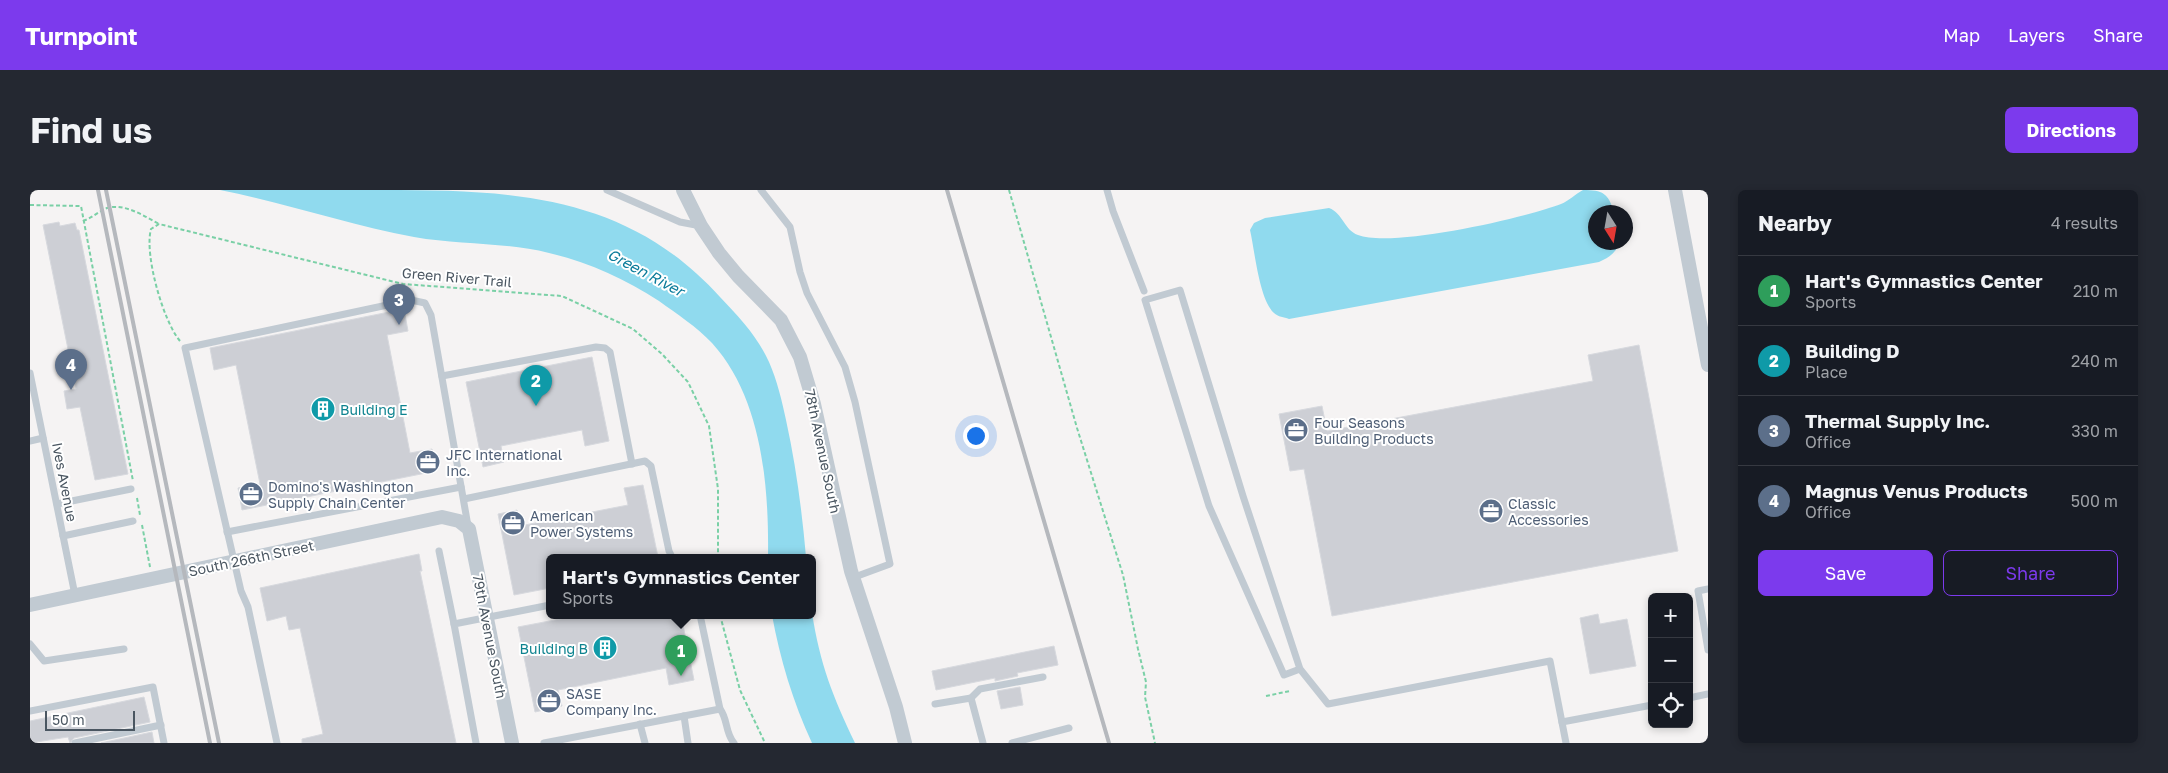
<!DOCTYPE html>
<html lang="en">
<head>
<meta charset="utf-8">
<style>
  :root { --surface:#171b24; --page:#242831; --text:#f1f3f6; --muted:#9ea1a6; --line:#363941; --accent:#7c3aed }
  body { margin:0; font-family:"Golos Text",sans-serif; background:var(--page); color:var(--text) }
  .controls { position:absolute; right:15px; bottom:15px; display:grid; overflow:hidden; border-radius:8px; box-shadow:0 2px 8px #0003 }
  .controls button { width:45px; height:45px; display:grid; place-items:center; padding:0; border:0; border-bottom:1px solid var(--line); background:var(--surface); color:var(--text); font:25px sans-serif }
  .compass { position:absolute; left:1558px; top:15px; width:45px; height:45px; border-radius:50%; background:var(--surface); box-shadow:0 2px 8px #0003; rotate:169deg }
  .scale { position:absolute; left:15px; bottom:12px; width:90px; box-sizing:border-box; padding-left:5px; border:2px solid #4a5661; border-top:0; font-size:14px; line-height:18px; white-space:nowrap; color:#4a5661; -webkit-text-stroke:4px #fff; paint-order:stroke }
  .you { position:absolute; left:945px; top:245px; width:18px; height:18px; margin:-12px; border:4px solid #fff; border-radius:50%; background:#1a73e8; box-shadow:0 0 0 8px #1a73e833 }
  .badge { display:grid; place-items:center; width:32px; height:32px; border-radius:50%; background:var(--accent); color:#fff; font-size:16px; font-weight:700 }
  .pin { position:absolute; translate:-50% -41px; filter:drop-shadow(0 1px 2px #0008) }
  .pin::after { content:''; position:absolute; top:26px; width:18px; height:15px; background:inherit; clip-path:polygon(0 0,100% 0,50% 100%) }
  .popup { position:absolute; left:516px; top:364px; width:270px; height:65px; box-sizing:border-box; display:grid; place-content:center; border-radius:8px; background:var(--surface); filter:drop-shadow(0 1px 4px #0005); font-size:16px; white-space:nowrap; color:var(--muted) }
  .popup b { font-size:19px; color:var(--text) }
  .popup::after { content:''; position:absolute; left:50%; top:100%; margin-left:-10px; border:10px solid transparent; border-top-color:var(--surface) }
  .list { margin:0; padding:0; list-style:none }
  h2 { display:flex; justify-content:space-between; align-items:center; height:65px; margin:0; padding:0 20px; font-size:21px }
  h2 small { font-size:16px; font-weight:400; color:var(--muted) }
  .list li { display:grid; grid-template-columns:32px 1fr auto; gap:15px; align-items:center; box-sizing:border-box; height:70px; padding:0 20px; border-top:1px solid var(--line) }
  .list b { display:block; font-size:19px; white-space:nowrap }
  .list p { margin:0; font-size:16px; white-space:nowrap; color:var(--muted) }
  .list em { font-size:16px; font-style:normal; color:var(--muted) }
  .actions { display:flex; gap:10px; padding:15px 20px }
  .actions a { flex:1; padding:11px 0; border:1px solid var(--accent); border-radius:8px; text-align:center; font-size:18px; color:var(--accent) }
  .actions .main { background:var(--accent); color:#fff }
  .icon { flex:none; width:28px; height:28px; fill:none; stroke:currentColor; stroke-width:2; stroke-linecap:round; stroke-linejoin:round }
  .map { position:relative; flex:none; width:1678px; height:553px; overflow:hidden; border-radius:8px }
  header { display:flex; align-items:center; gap:30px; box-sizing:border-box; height:70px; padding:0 25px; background:var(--accent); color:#fff }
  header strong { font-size:24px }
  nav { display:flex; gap:28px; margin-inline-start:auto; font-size:18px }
  .intro { display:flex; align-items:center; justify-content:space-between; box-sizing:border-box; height:120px; padding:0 30px }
  h1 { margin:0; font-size:35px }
  .button { padding:12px 22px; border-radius:8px; background:var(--accent); color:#fff; font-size:18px; font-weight:700 }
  main { display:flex; gap:30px; padding:0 30px }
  aside { flex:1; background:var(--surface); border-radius:8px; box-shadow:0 2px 8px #0003 }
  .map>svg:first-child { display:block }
  .water { fill:#90daee }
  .building { fill:#cdcfd5; stroke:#d7d9de }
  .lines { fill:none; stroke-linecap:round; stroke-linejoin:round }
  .path { stroke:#7ad0a6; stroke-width:2; stroke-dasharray:4 2.5; stroke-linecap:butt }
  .service { stroke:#c1cad2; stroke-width:7 }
  .minor { stroke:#c1cad2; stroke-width:14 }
  .rail { stroke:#b5b8bd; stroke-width:4 }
  .labels { text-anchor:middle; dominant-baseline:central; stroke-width:4; stroke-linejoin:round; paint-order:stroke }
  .street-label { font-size:14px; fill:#4a5661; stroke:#fff }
  .culture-label { font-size:14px; fill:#0d838f; stroke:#fff; text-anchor:start }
  .service-label { font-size:14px; fill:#4e5e75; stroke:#fff; text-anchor:start }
  .water-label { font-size:15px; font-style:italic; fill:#0c7c9b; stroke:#fff }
</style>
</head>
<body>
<header>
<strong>Turnpoint</strong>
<nav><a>Map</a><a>Layers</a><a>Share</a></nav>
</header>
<div class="intro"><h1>Find us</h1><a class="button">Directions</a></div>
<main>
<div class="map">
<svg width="1678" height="553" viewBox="0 0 1678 553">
  <rect width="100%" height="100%" fill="#f5f3f3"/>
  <g class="water">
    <path d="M190,0C245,0 299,0 353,0C482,0 597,4 690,107C709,127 728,147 739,172C747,190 752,211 756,230C766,276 772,321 776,367H738C739,296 732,208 682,153C667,137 647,124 629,111C595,89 558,72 519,63C475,52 429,55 384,47C319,35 256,13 190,0Z"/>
    <path d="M1553,0C1573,0 1578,3 1584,22H1566V52L1590,53C1585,63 1580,67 1569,72L1259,129C1254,127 1248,127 1244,123C1229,109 1225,62 1220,40L1224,33L1235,28L1299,18C1313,23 1314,40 1328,45C1363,58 1494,28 1531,14C1539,11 1545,4 1553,0Z"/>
    <path d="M782,423C790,474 803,507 825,553H782C763,512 750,469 742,425Z"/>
  </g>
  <g class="building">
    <polygon points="29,32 30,36 45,33 47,40 49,40 98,284 65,290 50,217 37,219 34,201 46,199 13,35"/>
    <polygon points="374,119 378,141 357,145 380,263 402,259 406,281 212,320 208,298 230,294 206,175 184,180 180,158"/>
    <polygon points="1609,155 1648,361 1302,426 1274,279 1260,281 1249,224 1292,216 1297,241 1563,191 1558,165"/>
    <polygon points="562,167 579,251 555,256 552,240 471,256 474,272 453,277 436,192"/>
    <polygon points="613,295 628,367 520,367 520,398 484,405 468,324 487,320 490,336 598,315 594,298"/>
    <polygon points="389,364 392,381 390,381 426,553 272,553 272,549 293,544 270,438 259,440 256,426 237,431 230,398"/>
    <polygon points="1568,424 1570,434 1597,429 1606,476 1560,484 1550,428"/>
    <polygon points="551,425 651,425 664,490 639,495 636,478 528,500 532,516 505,522 488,437"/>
    <polygon points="1024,456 1028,475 987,483 988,486 965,491 965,488 906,500 902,481"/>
    <polygon points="990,497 993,515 971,519 967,501"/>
    <polygon points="114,507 120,532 44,548 40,553 38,547 0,553 0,531"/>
    <polygon points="122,542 124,553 71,553"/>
  </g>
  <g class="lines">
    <g class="path">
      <polyline points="979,0 1047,238 1093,385 1108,459 1116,492 1115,507 1125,553"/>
      <polyline points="0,15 51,16 103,291"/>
      <path d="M53,31C62,28 69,21 77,18C95,13 114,26 129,34"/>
      <path d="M150,151C133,131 114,64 121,39L129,34L373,94L532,106L603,139L632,164L658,192L679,236L688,299V367"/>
      <polyline points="107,308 110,325"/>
      <polyline points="112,335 120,377"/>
      <polyline points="690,425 710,500 735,553"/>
      <polyline points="1236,506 1260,501"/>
    </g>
    <g class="service">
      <polyline points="577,0 650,32 671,36"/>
      <polyline points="731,0 760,37 770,82 777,103 815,177 825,212 860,374 822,388"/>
      <polyline points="1077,0 1083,21 1114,101"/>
      <polyline points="0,183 45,405"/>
      <polyline points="412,186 566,157 575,158 580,162 602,274"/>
      <polyline points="0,251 13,248"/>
      <polyline points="434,309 615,271 621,276 622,281 639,361 642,367"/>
      <polyline points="27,314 101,299"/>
      <polyline points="197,342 431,297"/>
      <polyline points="33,346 103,331"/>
      <polyline points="409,361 424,434"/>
      <polyline points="1678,399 1668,401 1678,460"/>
      <path d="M670,425L690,519C698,529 695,543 704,553"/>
      <polyline points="0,454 14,471 94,459"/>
      <polyline points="1270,479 1254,485 1179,316 1115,110 1150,100 1213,306 1270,479 1298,514 1520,471 1536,553"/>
      <polyline points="941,508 953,553"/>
      <polyline points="1659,508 1678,504"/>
      <polyline points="905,514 941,508 950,499 1013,487"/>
      <polyline points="0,521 123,497 134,553"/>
      <polyline points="654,526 658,553"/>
      <polyline points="1532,532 1622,515"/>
      <polyline points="610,534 615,553"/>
      <polyline points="45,553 131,535"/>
      <polyline points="247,553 218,417 211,401 155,158 381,110 395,113 401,125 438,336"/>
      <polyline points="446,553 424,434 520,415"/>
      <polyline points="514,553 690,519"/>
      <polyline points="982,553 1039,538"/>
    </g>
    <g class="minor">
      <polyline points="653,0 671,36 689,63 708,86 751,130 770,167 784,214 821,381 866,517 875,553"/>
      <polyline points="1645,0 1678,175"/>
      <polyline points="0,415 412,327 429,331 439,339 482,553"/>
    </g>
    <g class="rail">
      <polyline points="68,0 180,553"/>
      <polyline points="76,0 189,553"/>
      <polyline points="917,0 1079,553"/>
    </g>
  </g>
  <defs>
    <symbol id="building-disc" viewBox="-11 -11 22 22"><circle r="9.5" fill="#0f9aa8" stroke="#fff"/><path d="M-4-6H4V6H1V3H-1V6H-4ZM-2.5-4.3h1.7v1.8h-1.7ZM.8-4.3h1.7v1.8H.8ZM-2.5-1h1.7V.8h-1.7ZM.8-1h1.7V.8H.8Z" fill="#fff"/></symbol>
    <symbol id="office-disc" viewBox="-11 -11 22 22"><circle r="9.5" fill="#5c6f8a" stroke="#fff"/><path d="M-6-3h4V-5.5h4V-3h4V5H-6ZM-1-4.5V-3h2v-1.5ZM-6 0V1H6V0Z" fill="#fff"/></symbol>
  </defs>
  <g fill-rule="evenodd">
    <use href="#building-disc" x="279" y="205" width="28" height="28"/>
    <use href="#office-disc" x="1252" y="226" width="28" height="28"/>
    <use href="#office-disc" x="384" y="258" width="28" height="28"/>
    <use href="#office-disc" x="207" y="290" width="28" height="28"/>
    <use href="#office-disc" x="1447" y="307" width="28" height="28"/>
    <use href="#office-disc" x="469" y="319" width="28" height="28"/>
    <use href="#building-disc" x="561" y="444" width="28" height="28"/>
    <use href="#office-disc" x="505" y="497" width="28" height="28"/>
  </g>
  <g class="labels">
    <g class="street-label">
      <text transform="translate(427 87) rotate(5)">Green River Trail</text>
      <text transform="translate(793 261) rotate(78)">78th Avenue South</text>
      <text transform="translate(35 292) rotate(79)">Ives Avenue</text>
      <text transform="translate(221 368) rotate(-12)">South 266th Street</text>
      <text transform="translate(460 446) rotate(79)">79th Avenue South</text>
    </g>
    <g class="culture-label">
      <text x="310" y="219">Building E</text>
      <text x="558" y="458" text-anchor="end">Building B</text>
    </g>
    <g class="service-label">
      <text x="1284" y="232">Four Seasons<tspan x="1284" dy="16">Building Products</tspan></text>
      <text x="416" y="264">JFC International<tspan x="416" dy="16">Inc.</tspan></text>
      <text x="238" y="296">Domino's Washington<tspan x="238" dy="16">Supply Chain Center</tspan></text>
      <text x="1478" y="313">Classic<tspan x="1478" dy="16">Accessories</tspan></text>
      <text x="500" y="325">American<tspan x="500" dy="16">Power Systems</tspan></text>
      <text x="536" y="503">SASE<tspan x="536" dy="16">Company Inc.</tspan></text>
    </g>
    <g class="water-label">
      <text transform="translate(616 82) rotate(28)">Green River</text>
    </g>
  </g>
</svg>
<div class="controls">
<button>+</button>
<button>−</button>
<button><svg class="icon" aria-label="locate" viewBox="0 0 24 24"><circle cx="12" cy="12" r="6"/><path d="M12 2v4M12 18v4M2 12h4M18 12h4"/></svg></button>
</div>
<svg class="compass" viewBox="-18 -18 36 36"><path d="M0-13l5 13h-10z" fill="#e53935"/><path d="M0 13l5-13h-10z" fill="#9ea1a6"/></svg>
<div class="scale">50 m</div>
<div class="you"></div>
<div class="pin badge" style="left:651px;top:486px;background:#2e9e5b">1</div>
<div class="popup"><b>Hart's Gymnastics Center</b>Sports</div>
<div class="pin badge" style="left:506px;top:216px;background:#0f9aa8">2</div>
<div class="pin badge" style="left:369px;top:135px;background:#5c6f8a">3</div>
<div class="pin badge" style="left:41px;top:200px;background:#5c6f8a">4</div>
</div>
<aside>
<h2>Nearby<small>4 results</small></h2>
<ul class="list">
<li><span class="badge" style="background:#2e9e5b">1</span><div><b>Hart's Gymnastics Center</b><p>Sports</p></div><em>210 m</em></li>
<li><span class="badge" style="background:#0f9aa8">2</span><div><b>Building D</b><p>Place</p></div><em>240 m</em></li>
<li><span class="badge" style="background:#5c6f8a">3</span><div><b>Thermal Supply Inc.</b><p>Office</p></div><em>330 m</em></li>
<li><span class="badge" style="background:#5c6f8a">4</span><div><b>Magnus Venus Products</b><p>Office</p></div><em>500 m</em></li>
</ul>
<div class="actions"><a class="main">Save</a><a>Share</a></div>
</aside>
</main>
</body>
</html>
